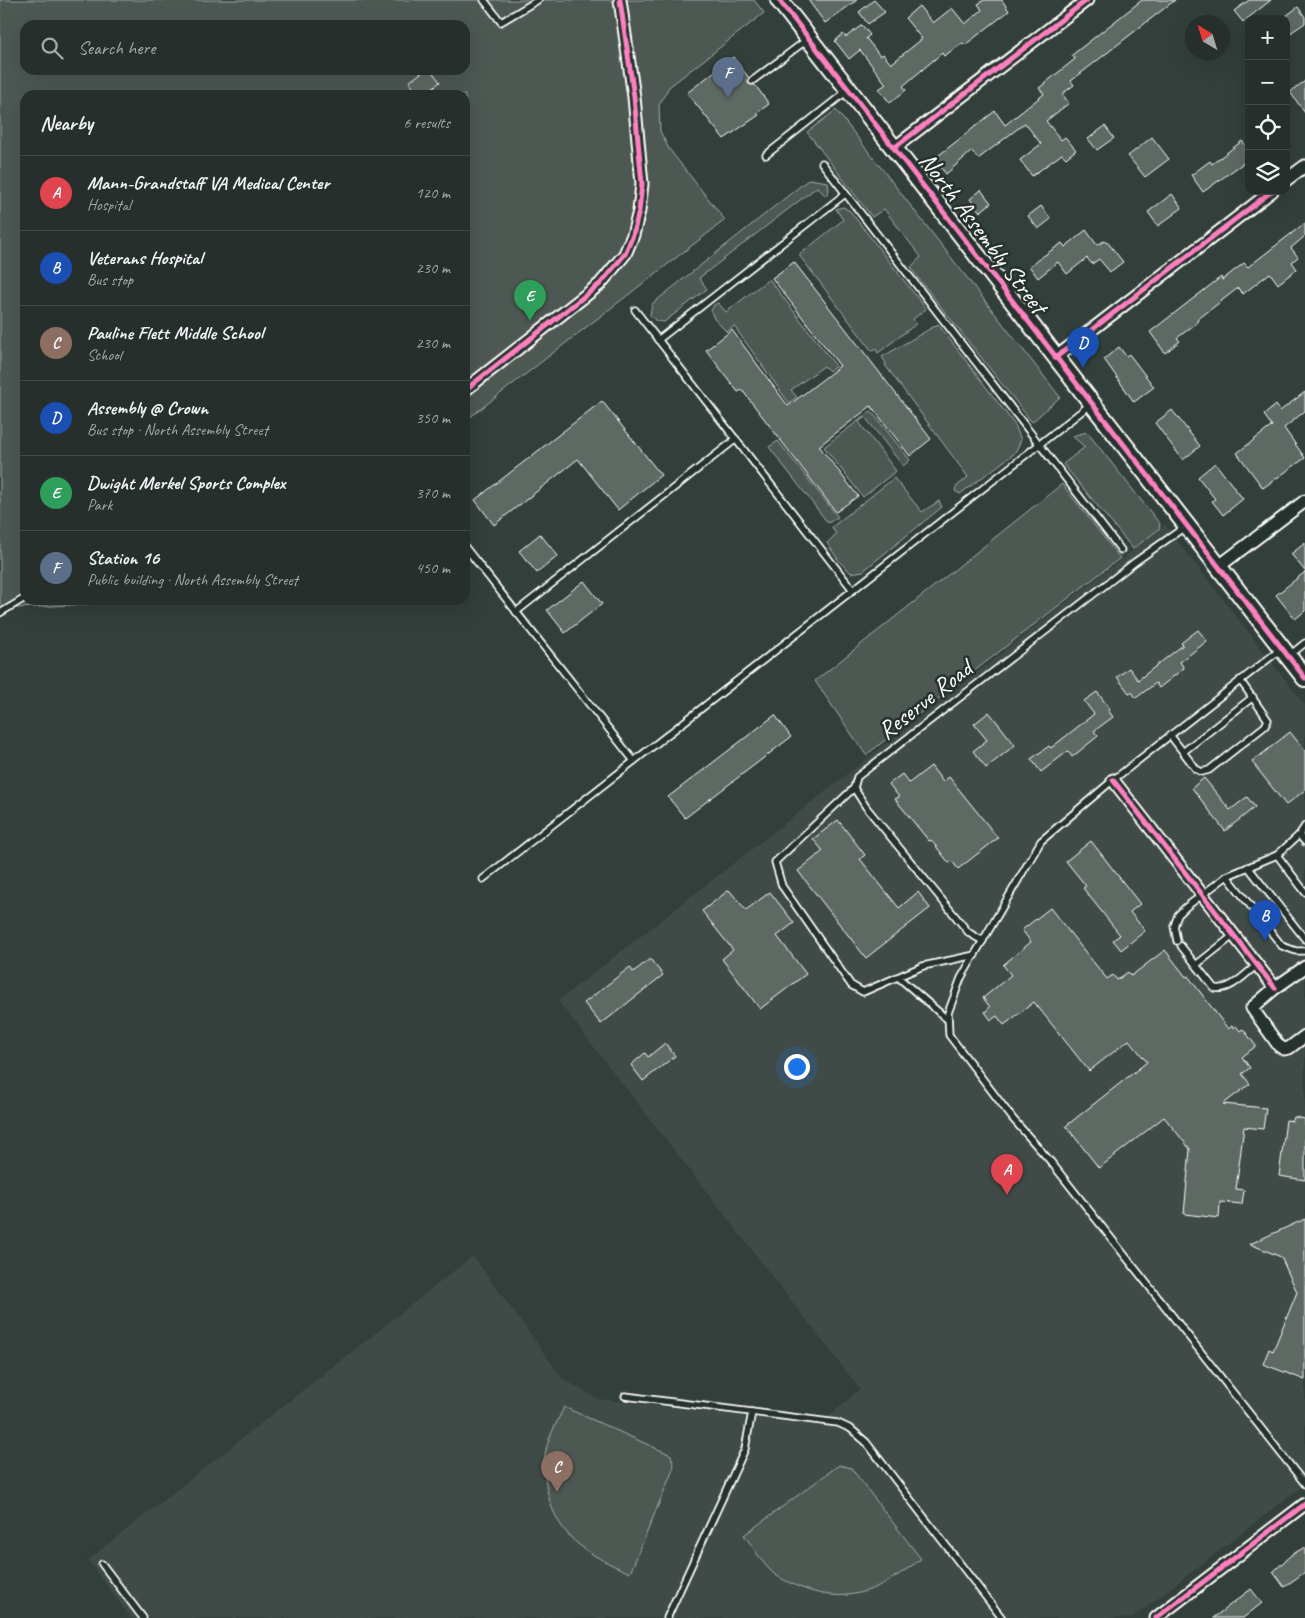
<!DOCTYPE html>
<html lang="en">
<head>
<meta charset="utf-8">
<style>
  :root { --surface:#262f2c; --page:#323b38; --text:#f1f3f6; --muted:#a4a9a9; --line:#424a48; --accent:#ffd166 }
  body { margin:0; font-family:Caveat,sans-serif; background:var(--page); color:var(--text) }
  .controls { position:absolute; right:15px; top:15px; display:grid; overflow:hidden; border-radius:10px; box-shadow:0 5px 20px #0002 }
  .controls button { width:45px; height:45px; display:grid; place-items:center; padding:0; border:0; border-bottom:1px solid var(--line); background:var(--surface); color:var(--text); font:25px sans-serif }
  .compass { position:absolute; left:1185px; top:15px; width:45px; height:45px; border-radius:50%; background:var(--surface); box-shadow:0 5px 20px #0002; rotate:322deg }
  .you { position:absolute; left:796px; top:1066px; width:18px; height:18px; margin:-12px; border:4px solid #fff; border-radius:50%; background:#1a73e8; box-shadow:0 0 0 8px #1a73e833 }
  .badge { display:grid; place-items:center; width:32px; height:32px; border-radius:50%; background:var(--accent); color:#fff; font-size:16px; font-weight:700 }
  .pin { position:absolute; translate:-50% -41px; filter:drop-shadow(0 1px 2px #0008) }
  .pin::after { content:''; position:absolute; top:26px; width:18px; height:15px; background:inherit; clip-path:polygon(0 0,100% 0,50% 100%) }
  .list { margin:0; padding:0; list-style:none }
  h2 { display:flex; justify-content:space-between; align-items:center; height:65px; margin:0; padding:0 20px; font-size:21px }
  h2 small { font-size:16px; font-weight:400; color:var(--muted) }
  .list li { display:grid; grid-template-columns:32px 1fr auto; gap:15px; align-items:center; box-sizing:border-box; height:75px; padding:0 20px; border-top:1px solid var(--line) }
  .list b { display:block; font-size:19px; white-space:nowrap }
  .list p { margin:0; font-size:16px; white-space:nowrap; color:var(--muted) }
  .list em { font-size:16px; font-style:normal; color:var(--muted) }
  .icon { flex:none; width:28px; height:28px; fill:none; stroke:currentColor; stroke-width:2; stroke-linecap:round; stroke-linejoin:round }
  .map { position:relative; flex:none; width:1305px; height:1618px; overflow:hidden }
  .search { position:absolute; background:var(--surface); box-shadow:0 5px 20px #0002; left:20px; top:20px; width:450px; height:55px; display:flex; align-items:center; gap:12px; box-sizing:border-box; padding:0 18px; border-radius:15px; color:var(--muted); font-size:19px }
  .panel { position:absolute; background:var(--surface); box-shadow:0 5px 20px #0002; left:20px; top:90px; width:450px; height:515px; border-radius:15px }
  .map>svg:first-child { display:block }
  .built { fill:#404c47 }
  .green { fill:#4d5853; stroke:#a6aca9; fill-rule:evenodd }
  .building { fill:#5f6964; stroke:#fff }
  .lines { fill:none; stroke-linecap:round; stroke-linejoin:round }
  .lane-casing { stroke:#fff; stroke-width:9 }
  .street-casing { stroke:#fff; stroke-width:15 }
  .secondary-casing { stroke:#fff; stroke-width:20 }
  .lane { stroke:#26332d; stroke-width:5.5 }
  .street { stroke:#26332d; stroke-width:11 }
  .secondary { stroke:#26332d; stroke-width:16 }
  .cycleway-casing { stroke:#26332d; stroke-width:8 }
  .cycleway { stroke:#ff80c0; stroke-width:5 }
  .labels { text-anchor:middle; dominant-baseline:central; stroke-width:5; stroke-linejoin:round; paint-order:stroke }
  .street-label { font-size:25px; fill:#fff; stroke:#26332d }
</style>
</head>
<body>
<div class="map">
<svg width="1305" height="1618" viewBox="0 0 1305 1618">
  <rect width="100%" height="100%" fill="#333f3a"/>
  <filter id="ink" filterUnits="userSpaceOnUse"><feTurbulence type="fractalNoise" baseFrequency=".02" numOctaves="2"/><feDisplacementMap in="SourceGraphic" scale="10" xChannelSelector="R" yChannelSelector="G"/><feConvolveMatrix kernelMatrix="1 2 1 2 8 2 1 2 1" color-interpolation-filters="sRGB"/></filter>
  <g filter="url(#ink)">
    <polygon class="built" points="1165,525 1305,705 1305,1484 1132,1618 131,1618 88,1560 473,1256 563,1379 598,1399 819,1425 860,1389 558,1001"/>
    <g class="green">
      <path d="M0,0H754L764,13L669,87L659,105L660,131L669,149L725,220L465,421V95H25V600H156L0,609ZM25,25H465V70H25Z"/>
      <polygon points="836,110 1060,397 1032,422 915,274 911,267 921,257 884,209 872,217 807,132"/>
      <polygon points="809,179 828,182 829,190 826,196 817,187 699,278 707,289 664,322 656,321 650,315 652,304"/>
      <polygon points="843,207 850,211 926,309 913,319 916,324 878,353 876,349 872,351 799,255 843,220 836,209"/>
      <polygon points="769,279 836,366 829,371 824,366 791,390 797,397 789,403 734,326 727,332 714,319 711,311 714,305 718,303 726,312"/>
      <polygon points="938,324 1015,425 1021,440 1015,453 960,494 955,491 956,487 968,477 885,365 886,363 882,357"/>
      <polygon points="871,411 910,460 903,466 865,417 859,422 896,471 863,497 824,447"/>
      <polygon points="1087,432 1160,524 1159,529 1133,549 1063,464 1085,447 1072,436"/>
      <polygon points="778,441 838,517 828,523 769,447"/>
      <polygon points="894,478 922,512 939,501 942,507 863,571 851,573 839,561 827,543 836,534 832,527"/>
      <polygon points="1062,484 1120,558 866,755 815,681"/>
      <path d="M564,1407L671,1455L674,1467L630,1573C586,1554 554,1536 546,1484C545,1473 543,1461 546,1450C549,1435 558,1421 564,1407Z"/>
      <path d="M839,1465L851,1468L921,1559C883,1587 851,1607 802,1588C792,1584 780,1579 772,1572C761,1562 753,1546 744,1535Z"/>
    </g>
    <g class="building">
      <polygon points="808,0 857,0 825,23"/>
      <polygon points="874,0 885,12 868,24 859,12"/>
      <polygon points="984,0 1002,0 1009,11 965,45 963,43 944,56 942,53 903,86 906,90 890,103 879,89 886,84 860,50 849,59 835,41 843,34 846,37 862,25 870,35 866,38 880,56 883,54 891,64 922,39 905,18 919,6 933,23 952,8 965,24 982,10 978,4"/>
      <polygon points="1142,0 1175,0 1071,81 1074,85 1062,94 1069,103 1046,121 1061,140 1065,137 1076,150 1066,158 1062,154 1032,176 1020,160 1041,144 1025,123 978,159 972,151 946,174 934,159 995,111 1005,125 1044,94 1039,88 1075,59 1072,55"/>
      <polygon points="1249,0 1271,0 1243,22 1234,11"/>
      <polygon points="1298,7 1305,17 1305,23 1286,36 1286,16"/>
      <polygon points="733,57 749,78 749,84 755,85 769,104 757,113 759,115 724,139 687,93"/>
      <polygon points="425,70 431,70 440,82 423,95 419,95 409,82"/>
      <polygon points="1305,81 1305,113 1290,92"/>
      <polygon points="1105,126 1114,138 1097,150 1088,139"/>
      <polygon points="1152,137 1169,159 1145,177 1128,156"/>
      <polygon points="1242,141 1249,149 1249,159 1203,192 1191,175 1210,161 1212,164"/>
      <polygon points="981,190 991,203 980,212 970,199"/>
      <polygon points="1172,194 1182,208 1158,226 1148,212"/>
      <polygon points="1041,206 1051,219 1038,229 1028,216"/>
      <polygon points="1305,223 1305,236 1291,248 1298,257 1292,262 1297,269 1278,284 1270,273 1243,294 1238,288 1197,320 1198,322 1177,338 1180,341 1165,353 1150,332 1221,277 1222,280 1244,263 1248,267"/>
      <polygon points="1086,230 1097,245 1104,241 1109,244 1123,262 1110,272 1099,259 1092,264 1087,258 1067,274 1058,262 1038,278 1029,266 1062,243 1065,247"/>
      <polygon points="794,262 931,439 910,456 871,406 819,446 858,496 836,512 742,390 738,392 706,350 732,330 788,406 840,366 772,278"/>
      <polygon points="1119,347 1126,356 1129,354 1154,387 1134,402 1104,359"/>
      <polygon points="1305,392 1305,411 1284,428 1305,458 1263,488 1237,453 1272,426 1264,415 1276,405 1280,411"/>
      <polygon points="602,401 661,475 618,510 578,459 494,525 475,500"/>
      <polygon points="1172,410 1200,446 1183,460 1155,423"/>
      <polygon points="1215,463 1243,499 1223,515 1212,501 1215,499 1198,477"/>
      <polygon points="540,534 558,556 537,573 519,551"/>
      <polygon points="1305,543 1305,571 1291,554"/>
      <polygon points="1305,572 1305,611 1295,619 1276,595"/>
      <polygon points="584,581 602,604 565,633 547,610"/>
      <polygon points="1198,630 1207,641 1180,662 1184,668 1159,688 1156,683 1136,698 1132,692 1129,693 1117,677 1129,668 1138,680 1183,645 1181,643"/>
      <polygon points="1097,692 1110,709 1108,710 1113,717 1094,731 1098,736 1072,757 1068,751 1041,772 1031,759 1049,746 1051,748 1094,714 1084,701"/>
      <polygon points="989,712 1015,745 986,768 973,751 987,740 974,724"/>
      <polygon points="775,715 791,737 685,818 668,797"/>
      <polygon points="1290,732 1305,751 1305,790 1286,805 1252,762"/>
      <polygon points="931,766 943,782 949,777 998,838 958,869 952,861 949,863 931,840 929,841 895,799 899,797 889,784 902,774 909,783"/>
      <polygon points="1204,778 1230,810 1247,797 1255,807 1225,831 1192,788"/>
      <polygon points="838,820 865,855 860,859 899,908 918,892 930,908 866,958 798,871 823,851 813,839"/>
      <polygon points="1091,841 1140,904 1130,912 1145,931 1121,950 1113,940 1120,935 1083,888 1086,886 1066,861"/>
      <polygon points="729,890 746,910 770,892 794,923 777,936 806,974 760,1009 722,959 733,950 702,911"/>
      <polygon points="1050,908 1107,979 1113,975 1117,980 1128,972 1131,976 1165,950 1186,977 1188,976 1228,1029 1232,1026 1233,1028 1236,1026 1240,1031 1243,1029 1256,1046 1242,1057 1250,1068 1242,1074 1250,1084 1223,1104 1266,1108 1263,1129 1244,1127 1236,1189 1244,1190 1242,1204 1220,1202 1219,1218 1184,1214 1190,1149 1164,1117 1099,1168 1066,1126 1147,1062 1129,1040 1089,1071 1034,1002 1004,1025 997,1016 991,1020 985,1012 990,1007 983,998 1011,975 1003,965 1031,942 1022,930"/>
      <polygon points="650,959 663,975 601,1024 584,1003 630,967 633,972"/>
      <polygon points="665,1043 675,1056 643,1081 631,1065 645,1053 648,1057"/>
      <polygon points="1294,1117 1305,1119 1305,1180 1279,1176 1286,1120 1293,1121"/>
      <polygon points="1305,1219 1305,1380 1263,1364 1269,1349 1273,1351 1297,1292 1281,1257 1250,1244"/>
      <polygon points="1305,1547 1305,1572 1284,1587 1273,1572 1291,1555"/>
      <polygon points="1251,1589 1262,1603 1243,1618 1213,1618"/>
    </g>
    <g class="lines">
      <defs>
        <g id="lane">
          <polyline points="484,0 501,22 538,0"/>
          <polyline points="752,81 808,39"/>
          <polyline points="766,155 847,91"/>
          <polyline points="822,163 1121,550"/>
          <polyline points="635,310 853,590"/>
          <polyline points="658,340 845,194"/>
          <polyline points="465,547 634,761"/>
          <polyline points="516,612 736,439"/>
          <polyline points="0,613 25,598"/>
          <polyline points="1281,649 1113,780 1041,841 961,978 948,1013 949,1035 1013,1119 1051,1162 1305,1484"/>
          <polyline points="1290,655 1305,643"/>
          <polyline points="1170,735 1196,769 1202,772 1209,770 1265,726 1268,720 1240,680"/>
          <polyline points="1183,752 1253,697"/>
          <polyline points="854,788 775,862 782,886 851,985 863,992 923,966 975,955"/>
          <polyline points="1305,826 1299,835 1277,855 1305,892"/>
          <polyline points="1299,835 1305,842"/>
          <polyline points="1248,867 1305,939"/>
          <polyline points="1227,876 1282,946 1296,951 1305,951"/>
          <polyline points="483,879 1091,404"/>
          <polyline points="983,941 969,933 866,807 854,788 857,777 1135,562 1186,526"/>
          <polyline points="1177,941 1174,926 1178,915 1186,907 1227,876 1277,855"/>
          <path d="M1181,946L1214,988C1230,992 1245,974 1257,965"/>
          <polyline points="1196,965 1234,935"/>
          <polyline points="898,977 948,1020"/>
          <polyline points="625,1396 838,1423 851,1429 866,1442 1002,1618"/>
          <polyline points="102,1564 143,1618"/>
          <polyline points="667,1618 745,1449 752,1412"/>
        </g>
        <g id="street">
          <polyline points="894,148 1087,0"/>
          <polyline points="1286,180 1305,166"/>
          <polyline points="1055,358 1272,191"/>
          <polyline points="465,390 600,284 625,254 633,235 639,211 642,184 634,97 620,0"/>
          <polyline points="1218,567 1305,501"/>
          <polyline points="1113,780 1275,988"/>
          <polyline points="1305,967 1275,988 1252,1008 1279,1046 1284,1049 1289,1048 1305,1036"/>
          <polyline points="1156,1618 1305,1504"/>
        </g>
        <polyline id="secondary" points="779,0 1305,678"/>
      </defs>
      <use href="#lane" class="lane-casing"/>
      <use href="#street" class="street-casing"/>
      <use href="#secondary" class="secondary-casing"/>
      <use href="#lane" class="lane"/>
      <use href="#street" class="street"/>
      <use href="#secondary" class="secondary"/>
      <defs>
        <g id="cycleway">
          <polyline points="779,0 1305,678"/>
          <polyline points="894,148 1087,0"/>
          <polyline points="1055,358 1272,191"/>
          <polyline points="465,390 600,284 625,254 633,235 639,211 642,184 634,97 620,0"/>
          <polyline points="1113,780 1275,988"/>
          <polyline points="1156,1618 1305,1504"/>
        </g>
      </defs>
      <use href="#cycleway" class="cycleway-casing"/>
      <use href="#cycleway" class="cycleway"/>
    </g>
  </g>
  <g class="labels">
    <g class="street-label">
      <text transform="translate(983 233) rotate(53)">North Assembly Street</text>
      <text transform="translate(925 700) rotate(-38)">Reserve Road</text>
    </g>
  </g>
</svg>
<div class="controls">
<button>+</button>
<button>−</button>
<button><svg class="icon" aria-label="locate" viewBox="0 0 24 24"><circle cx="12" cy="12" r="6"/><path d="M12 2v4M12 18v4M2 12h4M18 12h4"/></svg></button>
<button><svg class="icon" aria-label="layers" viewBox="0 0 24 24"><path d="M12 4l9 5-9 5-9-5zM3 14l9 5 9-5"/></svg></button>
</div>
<svg class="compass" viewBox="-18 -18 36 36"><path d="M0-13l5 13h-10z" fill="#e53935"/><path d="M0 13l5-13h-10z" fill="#a4a9a9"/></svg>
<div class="you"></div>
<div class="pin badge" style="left:1007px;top:1195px;background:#e0444e">A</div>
<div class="pin badge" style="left:1265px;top:941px;background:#1a4fb4">B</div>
<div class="pin badge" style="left:557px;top:1492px;background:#8d6e63">C</div>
<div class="pin badge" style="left:1083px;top:368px;background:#1a4fb4">D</div>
<div class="pin badge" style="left:530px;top:321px;background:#2e9e5b">E</div>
<div class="pin badge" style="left:728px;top:98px;background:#5c6f8a">F</div>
<div class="search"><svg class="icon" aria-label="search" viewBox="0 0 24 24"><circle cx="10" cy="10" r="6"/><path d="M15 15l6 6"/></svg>Search here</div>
<section class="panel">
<h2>Nearby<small>6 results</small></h2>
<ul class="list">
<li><span class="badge" style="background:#e0444e">A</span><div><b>Mann-Grandstaff VA Medical Center</b><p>Hospital</p></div><em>120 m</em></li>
<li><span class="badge" style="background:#1a4fb4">B</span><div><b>Veterans Hospital</b><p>Bus stop</p></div><em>230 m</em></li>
<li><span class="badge" style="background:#8d6e63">C</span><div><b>Pauline Flett Middle School</b><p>School</p></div><em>230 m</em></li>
<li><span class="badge" style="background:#1a4fb4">D</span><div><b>Assembly @ Crown</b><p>Bus stop · North Assembly Street</p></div><em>350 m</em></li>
<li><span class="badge" style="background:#2e9e5b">E</span><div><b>Dwight Merkel Sports Complex</b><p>Park</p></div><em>370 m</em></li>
<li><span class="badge" style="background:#5c6f8a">F</span><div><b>Station 16</b><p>Public building · North Assembly Street</p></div><em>450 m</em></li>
</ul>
</section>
</div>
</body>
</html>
